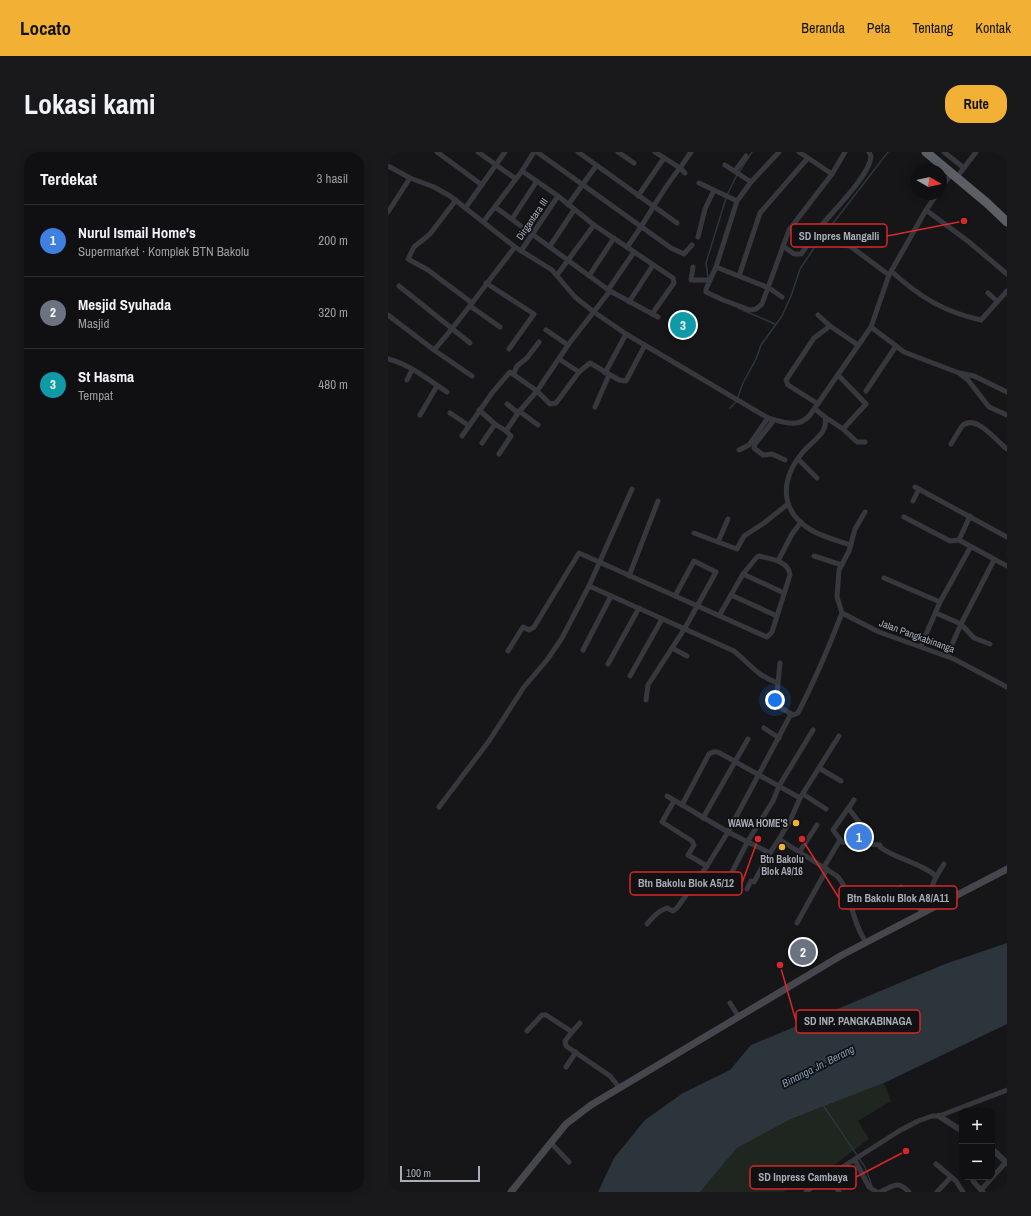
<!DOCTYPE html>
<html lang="id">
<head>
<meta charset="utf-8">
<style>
  :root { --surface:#101012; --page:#19191b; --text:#f1f3f6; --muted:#9c9d9f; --line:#303032; --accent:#f2b134 }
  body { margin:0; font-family:"Archivo Narrow",sans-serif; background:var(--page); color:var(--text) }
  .controls { position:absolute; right:12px; bottom:12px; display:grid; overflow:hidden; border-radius:8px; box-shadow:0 2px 10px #0003 }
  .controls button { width:36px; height:36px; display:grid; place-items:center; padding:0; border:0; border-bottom:1px solid var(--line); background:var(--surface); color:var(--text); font:20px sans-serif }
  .compass { position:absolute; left:523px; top:12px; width:36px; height:36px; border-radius:50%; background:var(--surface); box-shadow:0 2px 10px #0003; rotate:99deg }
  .scale { position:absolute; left:12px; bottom:10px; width:80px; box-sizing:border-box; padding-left:4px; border:2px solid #a8adb8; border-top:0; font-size:11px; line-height:14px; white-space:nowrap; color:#a8adb8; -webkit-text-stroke:3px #111113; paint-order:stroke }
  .you { position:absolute; left:387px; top:548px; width:14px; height:14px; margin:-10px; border:3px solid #fff; border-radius:50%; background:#1a73e8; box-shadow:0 0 0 6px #1a73e833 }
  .badge { display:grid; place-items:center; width:26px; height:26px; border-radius:50%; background:var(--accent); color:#fff; font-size:13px; font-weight:700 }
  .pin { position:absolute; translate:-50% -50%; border:2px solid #fff; box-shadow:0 1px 4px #0006 }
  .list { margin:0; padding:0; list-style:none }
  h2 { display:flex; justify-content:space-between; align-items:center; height:52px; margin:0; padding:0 16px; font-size:17px }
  h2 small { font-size:13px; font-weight:400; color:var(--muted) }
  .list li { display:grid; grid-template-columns:26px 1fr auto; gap:12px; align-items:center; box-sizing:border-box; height:72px; padding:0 16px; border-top:1px solid var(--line) }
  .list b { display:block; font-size:15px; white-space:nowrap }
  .list p { margin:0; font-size:13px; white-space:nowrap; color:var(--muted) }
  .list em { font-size:13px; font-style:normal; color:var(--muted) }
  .map { position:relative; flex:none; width:619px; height:1040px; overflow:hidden; border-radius:16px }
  header { display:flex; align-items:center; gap:24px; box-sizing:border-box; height:56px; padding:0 20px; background:var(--accent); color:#111 }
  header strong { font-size:19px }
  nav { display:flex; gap:22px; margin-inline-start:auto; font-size:14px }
  .intro { display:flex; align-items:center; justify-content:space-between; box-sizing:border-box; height:96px; padding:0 24px }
  h1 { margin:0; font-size:28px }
  .button { padding:10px 18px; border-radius:16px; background:var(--accent); color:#111; font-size:14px; font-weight:700 }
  main { display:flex; gap:24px; padding:0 24px }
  aside { flex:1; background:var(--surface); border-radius:16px; box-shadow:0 2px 10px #0003 }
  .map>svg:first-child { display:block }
  .green { fill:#1e261f }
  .water { fill:#2c353c }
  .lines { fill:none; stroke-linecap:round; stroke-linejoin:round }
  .stream { stroke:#2c353c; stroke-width:1.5 }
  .minor { stroke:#37383d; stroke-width:5 }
  .tertiary { stroke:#37383d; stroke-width:6 }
  .secondary { stroke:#45474d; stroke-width:7 }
  .trunk { stroke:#5b5e65; stroke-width:9 }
  .poi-dot { fill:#f2b134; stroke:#111113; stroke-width:1.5 }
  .labels { text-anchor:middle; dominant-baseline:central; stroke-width:3.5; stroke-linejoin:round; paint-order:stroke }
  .street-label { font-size:10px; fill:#a8adb8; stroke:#111113 }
  .poi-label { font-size:10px; font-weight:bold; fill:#a8adb8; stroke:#111113; text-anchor:end }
  .water-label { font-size:11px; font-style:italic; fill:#7f9bb3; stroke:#111113 }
  .leader { fill:none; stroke:#d62828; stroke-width:1.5 }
  .callout-dot { fill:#d62828; stroke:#111113; stroke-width:1.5 }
  .callout { fill:#111113; stroke:#d62828; stroke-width:1.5 }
  .callout-label { font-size:11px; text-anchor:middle; font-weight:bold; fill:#a8adb8 }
</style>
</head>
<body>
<header>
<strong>Locato</strong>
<nav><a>Beranda</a><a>Peta</a><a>Tentang</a><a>Kontak</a></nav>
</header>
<div class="intro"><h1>Lokasi kami</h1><a class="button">Rute</a></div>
<main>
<aside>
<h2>Terdekat<small>3 hasil</small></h2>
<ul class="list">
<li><span class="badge" style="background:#3f7fe0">1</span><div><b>Nurul Ismail Home's</b><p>Supermarket · Komplek BTN Bakolu</p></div><em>200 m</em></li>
<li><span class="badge" style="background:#6b7280">2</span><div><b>Mesjid Syuhada</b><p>Masjid</p></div><em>320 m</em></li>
<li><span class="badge" style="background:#0f9aa8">3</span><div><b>St Hasma</b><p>Tempat</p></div><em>480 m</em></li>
</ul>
</aside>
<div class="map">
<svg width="619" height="1040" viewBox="0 0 619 1040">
  <rect width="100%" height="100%" fill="#161618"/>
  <polygon class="green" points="496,931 503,949 470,969 481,987 414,1037 406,1030 396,1040 312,1040 349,996 403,967"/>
  <polygon class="water" points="619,791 619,872 496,931 403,967 349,996 312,1040 210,1040 226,1006 257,968 295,941 342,918 363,893 557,812"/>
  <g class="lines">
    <g class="stream">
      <polyline points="351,20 364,0"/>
      <polyline points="339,43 349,23"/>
      <polyline points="320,126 318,111 338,46"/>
      <polyline points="350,156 387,172"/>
      <polyline points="342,256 348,250 355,231 368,207 373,193 394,164 403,144 412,117 426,96 500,0"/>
      <polyline points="435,953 477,1015 484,1034"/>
    </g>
    <g class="minor">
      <polyline points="49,0 94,33"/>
      <polyline points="90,0 128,27"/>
      <polyline points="149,0 283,96 296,102 304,93"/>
      <polyline points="190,0 289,71"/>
      <polyline points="230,0 246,11"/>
      <polyline points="267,0 292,16 303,0"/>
      <polyline points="391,0 363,30 349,49 328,115 318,137 318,140 335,148 362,158 368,157 374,152 401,78 444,22 457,0"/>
      <polyline points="411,0 444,22"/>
      <polyline points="556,0 576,16"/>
      <polyline points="337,13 363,30"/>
      <path d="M0,14L22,26L46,35L62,44L127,95L164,118L187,145L206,160L238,182L380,266C395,270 410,277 422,263L483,175L501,123L538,58L549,42"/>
      <polyline points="134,19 146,0"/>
      <polyline points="347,19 358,4"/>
      <polyline points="569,25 588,0"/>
      <polyline points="311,31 349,49"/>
      <polyline points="553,36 564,21"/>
      <polyline points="250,44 276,6"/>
      <polyline points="68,48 42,82 26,95 20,107 40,118 84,151"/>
      <polyline points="180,53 208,14"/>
      <polyline points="78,55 117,0"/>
      <polyline points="107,55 222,139 270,165"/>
      <polyline points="538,58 581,90 619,122"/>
      <polyline points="0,60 22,26"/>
      <polyline points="124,67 149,29"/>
      <polyline points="96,69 134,19 170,44 206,73 285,126 286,131 264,162"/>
      <polyline points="310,85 317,57 326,38"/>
      <polyline points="448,90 453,93 462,94 501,123"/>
      <polyline points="162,94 186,58"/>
      <path d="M395,94L406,102H413C420,93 426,83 433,74C446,58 482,23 483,4L481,0"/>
      <path d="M239,95C258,70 272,40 292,16L297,21"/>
      <polyline points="133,99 170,44"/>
      <polyline points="305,115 303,128 321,128"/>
      <polyline points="328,115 381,136 394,145"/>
      <path d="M504,120C532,145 556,160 593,168L619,139"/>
      <polyline points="169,123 206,73"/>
      <polyline points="201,124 226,86"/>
      <polyline points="351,124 372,61 419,7"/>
      <polyline points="98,131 146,162 121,197"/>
      <polyline points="11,134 82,191"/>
      <polyline points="220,138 246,100"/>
      <polyline points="600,141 609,149"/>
      <polyline points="241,150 265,113"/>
      <polyline points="82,154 112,175"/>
      <path d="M0,163L46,198C75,165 100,129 127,95"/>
      <polyline points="430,163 442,174"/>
      <polyline points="483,175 516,200 571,221 580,228 601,255 619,263"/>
      <polyline points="158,178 180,193"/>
      <polyline points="46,198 84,224"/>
      <path d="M0,207C23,213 39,227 59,240"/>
      <polyline points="191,220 202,211 231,228 238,229 257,193"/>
      <polyline points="126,221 129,214 139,206 151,190"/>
      <polyline points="217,221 238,182"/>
      <polyline points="572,221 586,224 619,240"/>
      <polyline points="19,228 24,218"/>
      <polyline points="478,239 508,194"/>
      <polyline points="119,252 130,261"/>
      <polyline points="430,252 400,233 398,228 426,186 442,174 470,193"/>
      <polyline points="207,255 221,223"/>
      <path d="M427,257L437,265C441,281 424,289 415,300C393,326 390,358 423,378C435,385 450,389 463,393"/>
      <polyline points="91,258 107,272 118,279 130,261 149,239 180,193 222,139"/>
      <polyline points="131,259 150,273"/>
      <polyline points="62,261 80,273"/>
      <polyline points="32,263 49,234"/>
      <polyline points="437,265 455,277 478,252 450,223"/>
      <polyline points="386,268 367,292 366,296 375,303 384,302 397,308"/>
      <polyline points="455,277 469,290 477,290"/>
      <polyline points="74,284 104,241 122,220 149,239 162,252 168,251 191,220 171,207"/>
      <polyline points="94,291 107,272"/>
      <path d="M563,292L574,274C588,261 608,289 619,297"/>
      <polyline points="351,298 361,293 380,266"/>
      <polyline points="111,302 123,284 118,279"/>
      <polyline points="410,307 429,326"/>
      <polyline points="527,335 619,385"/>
      <polyline points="525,349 531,337"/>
      <polyline points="477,360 467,377 461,399 451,418 449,445 454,461 491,480 566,507 619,535"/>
      <polyline points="582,364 571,388 619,414"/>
      <polyline points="516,365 562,389 571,388"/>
      <polyline points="306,381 330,390 340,367"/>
      <polyline points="330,390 349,397 356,384 376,371 400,352"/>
      <polyline points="426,404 454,413"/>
      <polyline points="390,409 404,382 413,370"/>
      <polyline points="355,422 396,441"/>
      <polyline points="241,424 270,349"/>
      <polyline points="496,426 552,450"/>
      <path d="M201,434L346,499C362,512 369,524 390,531L388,553L405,563L410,561C427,528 441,495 454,461"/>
      <polyline points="343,443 389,464"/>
      <polyline points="548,461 573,472 586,486 602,492"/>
      <polyline points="533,494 552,450 582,396"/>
      <polyline points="284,496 299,504"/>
      <polyline points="195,498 223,444"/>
      <path d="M120,499L135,475L141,478L146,475L191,401L379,485L384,480L402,423C401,409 383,407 371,404L369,405L355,422L331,464"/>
      <polyline points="559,504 573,472 606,408"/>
      <polyline points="220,512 251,456"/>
      <polyline points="242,524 274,467"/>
      <polyline points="390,531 392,511"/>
      <polyline points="258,548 260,533 297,476 328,420 306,409 287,444"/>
      <polyline points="376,576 391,586"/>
      <polyline points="431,616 453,629"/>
      <polyline points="415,642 438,657"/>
      <path d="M279,644L340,680L382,701L391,687L449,724C463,738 464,772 478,790"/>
      <polyline points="412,646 451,584"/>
      <path d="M466,648L445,678L454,690L492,693V695C509,708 530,709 548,724"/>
      <polyline points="286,649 274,670 304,689 306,693 300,703 319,714 340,680 403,562"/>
      <polyline points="294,653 321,602 325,600 330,600 412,646 402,669 391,687"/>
      <polyline points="51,655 101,589 136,535 159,508 174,486 201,434 244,337"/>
      <polyline points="461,657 471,670 467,691"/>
      <polyline points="315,666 360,587"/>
      <polyline points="412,699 429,673"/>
      <polyline points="436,715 452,688"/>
      <polyline points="342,724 360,689 385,649 391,634 425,578"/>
      <polyline points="289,730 301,738"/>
      <polyline points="513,735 534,760"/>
      <polyline points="359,737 363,729 366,730 382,701"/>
      <path d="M550,753C539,735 546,728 556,712"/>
      <polyline points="409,771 439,717"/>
      <path d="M259,772C265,765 270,759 279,756L285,759L289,756L319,714"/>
      <polyline points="342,851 351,865"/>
      <polyline points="139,879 154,863 158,863 184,880 177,889 178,894 222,924 231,935"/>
      <polyline points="184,880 192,871"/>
      <polyline points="178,915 188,900"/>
      <polyline points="162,990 181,1010"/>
      <polyline points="467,1008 481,1035 489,1040"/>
      <polyline points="548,1012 568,1029 575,1040"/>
      <polyline points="442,1023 451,1040"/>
      <polyline points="585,1029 593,1038"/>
      <polyline points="418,1040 428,1032 511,979 530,969 544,964 551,964 619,938"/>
      <path d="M492,1040C506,1034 509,1028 521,1040"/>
      <polyline points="549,1040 563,1025"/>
      <polyline points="595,1040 593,1038 618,1010"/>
    </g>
    <g class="tertiary">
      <polyline points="551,964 574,979"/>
      <polyline points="604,997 619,1011"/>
    </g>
    <polyline class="secondary" points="123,1040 178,972 203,953 454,803 619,717"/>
    <polyline class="trunk" points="538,0 599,51 619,70"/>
  </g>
  <g class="poi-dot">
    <circle cx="408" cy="671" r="4"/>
    <circle cx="394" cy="695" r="4"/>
  </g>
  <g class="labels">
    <g class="street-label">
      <text transform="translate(144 67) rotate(-56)">Dirgantara III</text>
      <text transform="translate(529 484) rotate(20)">Jalan Pangkabinanga</text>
    </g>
    <g class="poi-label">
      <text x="400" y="671">WAWA HOME'S</text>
      <text x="394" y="707" text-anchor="middle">Btn Bakolu<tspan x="394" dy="12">Blok A9/16</tspan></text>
    </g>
    <g class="water-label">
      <text transform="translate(430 914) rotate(-27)">Binanga Jn. Berang</text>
    </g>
  </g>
  <path class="leader" d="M576 69L499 84M370 687L354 731M414 687L451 746M392 813L408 869M518 999L468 1025"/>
  <g class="callout-dot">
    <circle cx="576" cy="69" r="4"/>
    <circle cx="370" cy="687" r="4"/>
    <circle cx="414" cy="687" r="4"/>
    <circle cx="392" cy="813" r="4"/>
    <circle cx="518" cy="999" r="4"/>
  </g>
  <g class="callout">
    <rect x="403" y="72" width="96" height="23" rx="4"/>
    <rect x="242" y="720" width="112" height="23" rx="4"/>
    <rect x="451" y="734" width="118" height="23" rx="4"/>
    <rect x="408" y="858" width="124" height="23" rx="4"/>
    <rect x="362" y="1014" width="106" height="23" rx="4"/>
  </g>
  <g class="callout-label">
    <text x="451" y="88">SD Inpres Mangalli</text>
    <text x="298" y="735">Btn Bakolu Blok A5/12</text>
    <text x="510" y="750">Btn Bakolu Blok A8/A11</text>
    <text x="470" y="873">SD INP. PANGKABINAGA</text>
    <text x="415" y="1029">SD Inpress Cambaya</text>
  </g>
</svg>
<div class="controls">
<button>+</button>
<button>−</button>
</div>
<svg class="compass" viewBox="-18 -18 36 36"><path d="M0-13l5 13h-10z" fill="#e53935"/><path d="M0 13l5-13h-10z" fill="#9c9d9f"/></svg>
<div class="scale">100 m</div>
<div class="you"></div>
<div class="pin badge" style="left:471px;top:685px;background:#3f7fe0">1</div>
<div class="pin badge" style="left:415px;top:800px;background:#6b7280">2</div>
<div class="pin badge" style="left:295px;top:173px;background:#0f9aa8">3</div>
</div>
</main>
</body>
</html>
